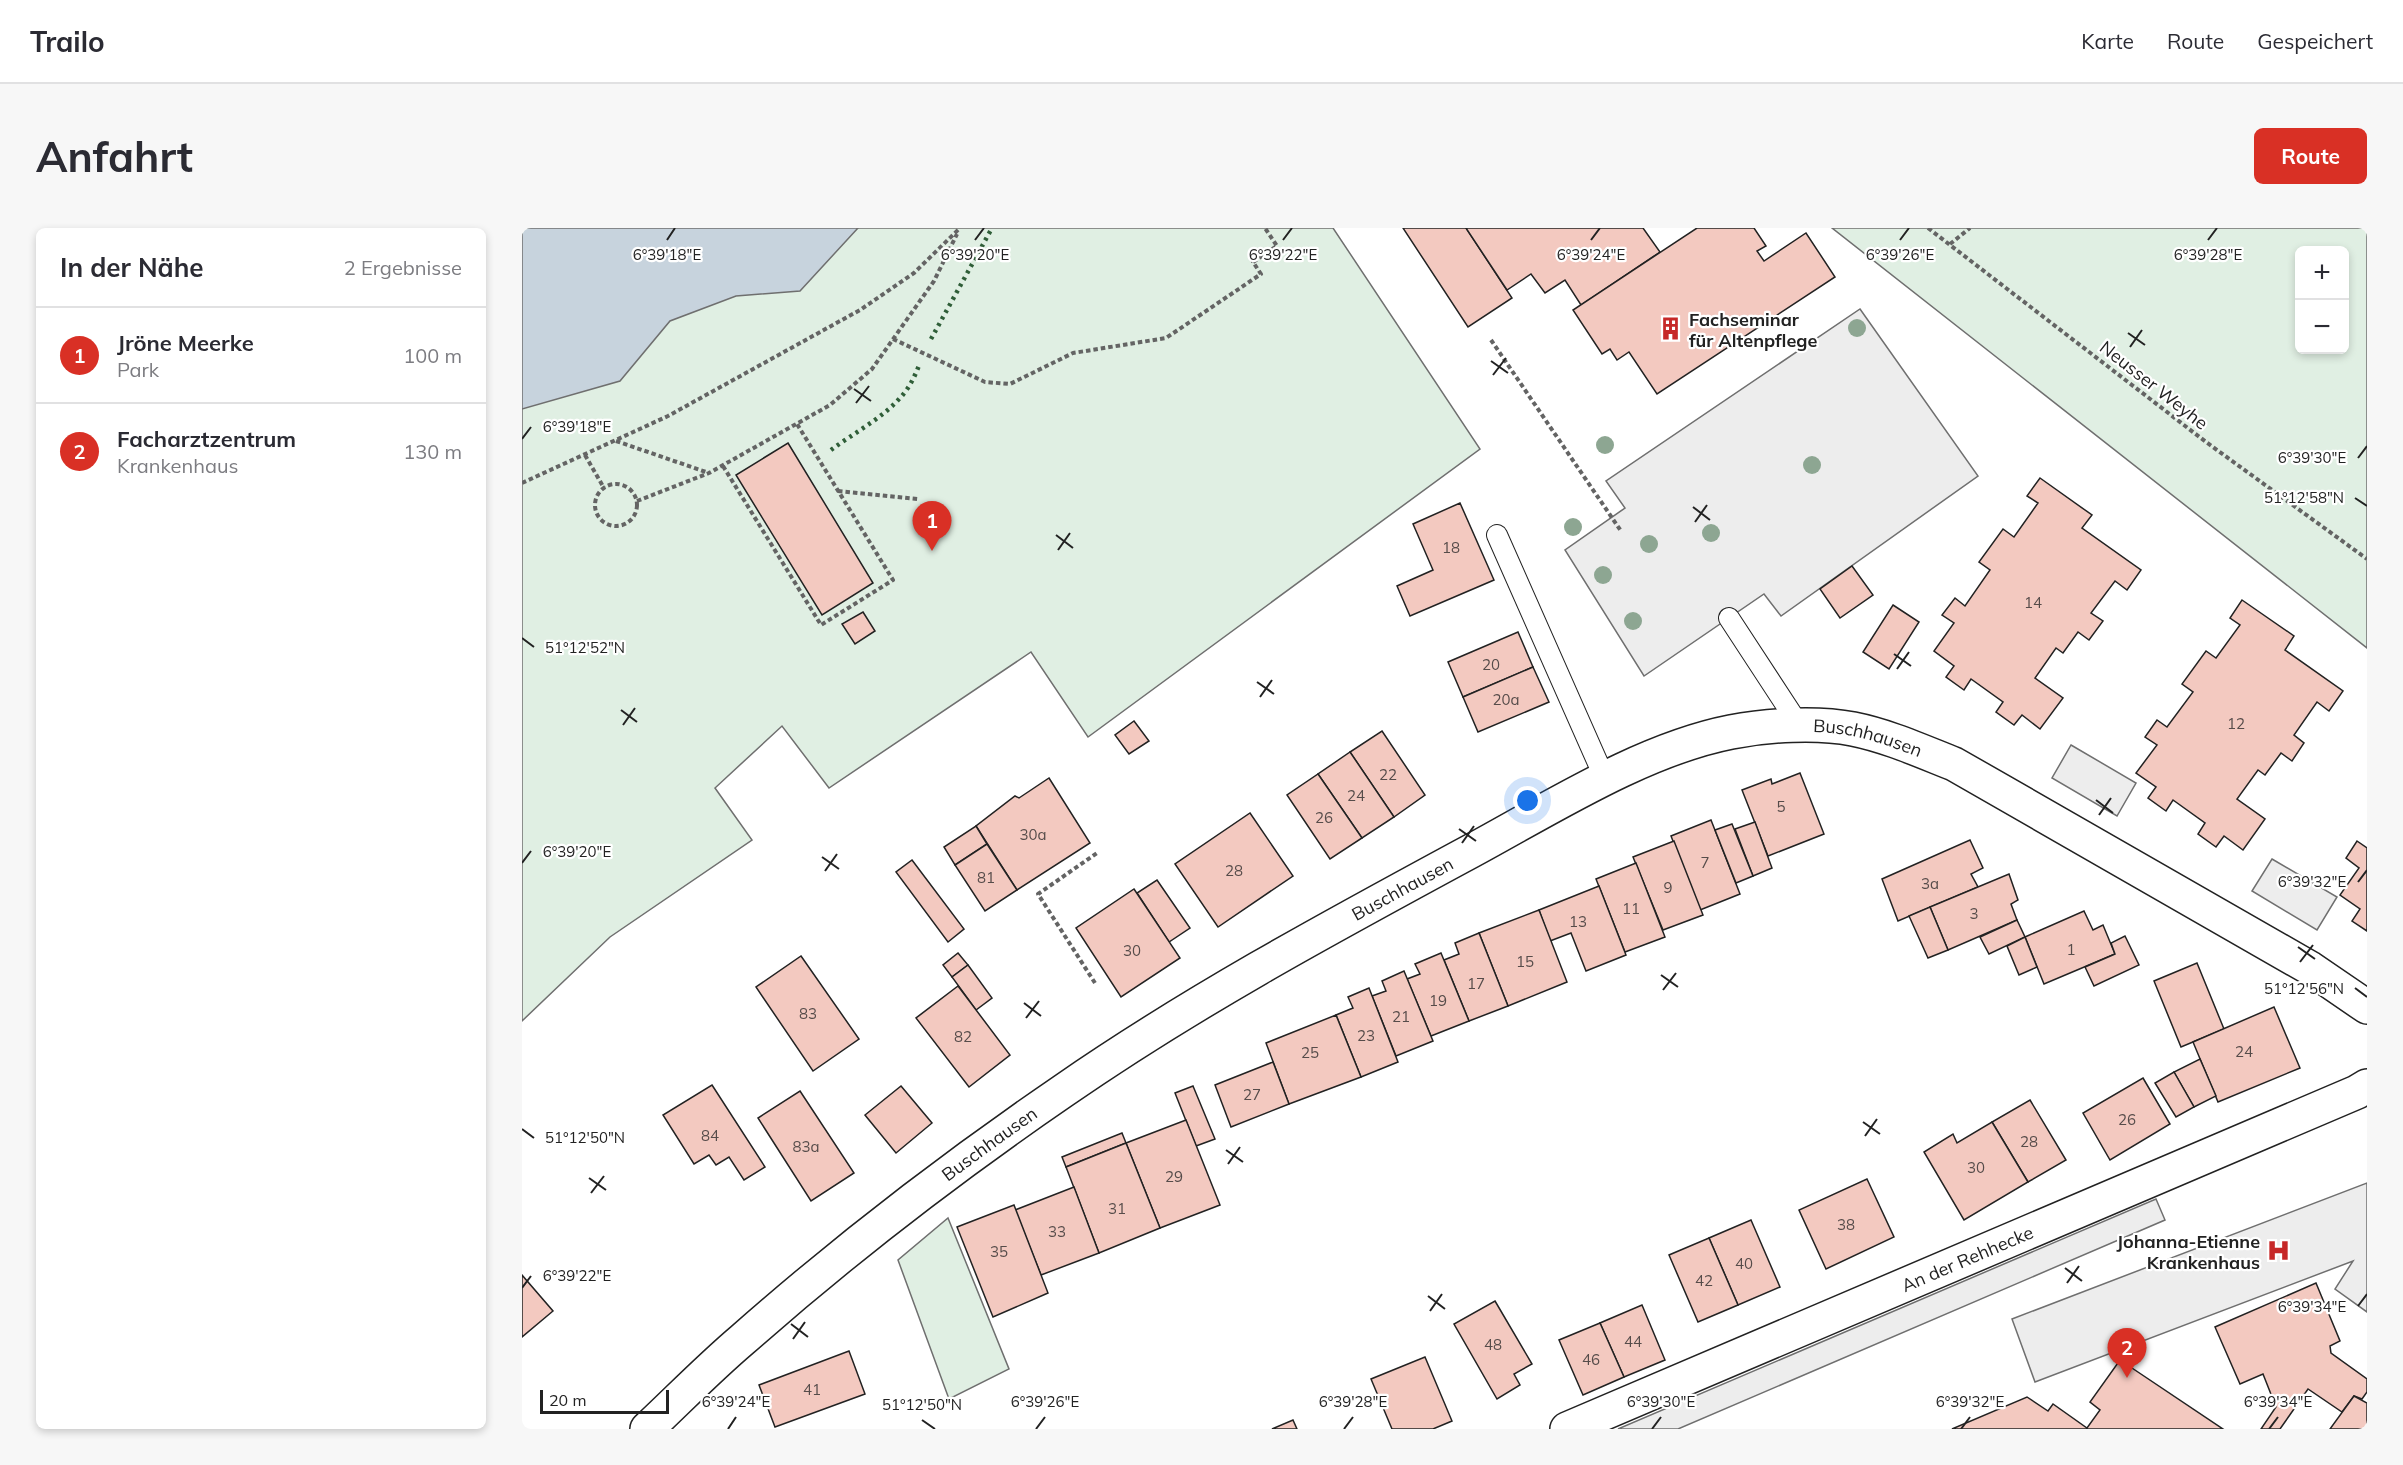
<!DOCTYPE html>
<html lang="de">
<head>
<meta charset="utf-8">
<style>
  :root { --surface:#fff; --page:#f7f7f7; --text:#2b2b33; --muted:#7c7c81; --line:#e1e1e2; --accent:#d93025 }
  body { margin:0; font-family:Mulish,sans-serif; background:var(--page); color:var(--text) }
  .controls { position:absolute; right:18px; top:18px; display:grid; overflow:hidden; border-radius:9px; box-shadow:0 3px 9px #0003 }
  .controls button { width:54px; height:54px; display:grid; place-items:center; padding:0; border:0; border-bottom:2px solid var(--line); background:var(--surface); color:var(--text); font:30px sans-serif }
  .scale { position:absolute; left:18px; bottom:15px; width:129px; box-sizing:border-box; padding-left:6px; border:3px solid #222; border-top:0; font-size:16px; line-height:21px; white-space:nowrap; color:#222; -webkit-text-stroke:4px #fff; paint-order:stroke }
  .you { position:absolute; left:1006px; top:573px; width:21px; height:21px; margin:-15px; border:4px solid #fff; border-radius:50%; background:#1a73e8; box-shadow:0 0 0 9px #1a73e833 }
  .badge { display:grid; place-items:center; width:39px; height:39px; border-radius:50%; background:var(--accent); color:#fff; font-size:20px; font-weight:700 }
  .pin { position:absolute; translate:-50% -50px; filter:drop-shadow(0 2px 3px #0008) }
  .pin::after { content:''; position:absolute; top:32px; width:21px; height:18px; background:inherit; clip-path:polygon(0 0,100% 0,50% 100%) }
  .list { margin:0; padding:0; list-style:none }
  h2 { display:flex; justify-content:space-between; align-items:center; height:78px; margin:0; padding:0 24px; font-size:26px }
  h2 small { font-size:20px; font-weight:400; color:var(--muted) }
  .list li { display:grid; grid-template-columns:39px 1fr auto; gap:18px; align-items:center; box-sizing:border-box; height:96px; padding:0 24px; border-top:2px solid var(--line) }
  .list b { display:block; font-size:22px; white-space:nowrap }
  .list p { margin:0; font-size:20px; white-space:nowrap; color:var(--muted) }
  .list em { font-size:20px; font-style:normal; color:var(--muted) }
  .map { position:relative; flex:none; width:1845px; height:1201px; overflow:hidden; border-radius:9px }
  header { display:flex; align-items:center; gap:36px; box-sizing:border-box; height:84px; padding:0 30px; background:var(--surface); border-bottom:2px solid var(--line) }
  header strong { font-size:28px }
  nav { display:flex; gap:33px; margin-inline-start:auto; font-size:21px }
  .intro { display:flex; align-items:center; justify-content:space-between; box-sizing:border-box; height:144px; padding:0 36px }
  h1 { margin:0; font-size:42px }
  .button { padding:15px 27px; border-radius:9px; background:var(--accent); color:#fff; font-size:21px; font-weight:700 }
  main { display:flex; gap:36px; padding:0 36px }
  aside { flex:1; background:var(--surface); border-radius:9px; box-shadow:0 3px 9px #0003 }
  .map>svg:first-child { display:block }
  .green { fill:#e0efe3; stroke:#6f6f6f; stroke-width:1.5; fill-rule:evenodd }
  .parking { fill:#ededed; stroke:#6f6f6f; stroke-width:1.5 }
  .water { fill:#c7d3dd; stroke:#6f6f6f; stroke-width:1.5 }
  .building { fill:#f3c9c0; stroke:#222; stroke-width:1.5 }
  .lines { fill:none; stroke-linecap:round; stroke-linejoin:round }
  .service-casing { stroke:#222; stroke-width:22 }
  .minor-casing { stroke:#222; stroke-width:36 }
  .path { stroke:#646464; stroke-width:4; stroke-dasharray:4.5 3; stroke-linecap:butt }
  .service { stroke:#fff; stroke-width:20 }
  .minor { stroke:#fff; stroke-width:33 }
  .hedge { stroke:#2f5e38; stroke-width:4.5; stroke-dasharray:3 4.5; stroke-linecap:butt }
  .tree { fill:#8da692 }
  .ticks { fill:none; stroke:#222; stroke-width:2 }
  .labels { text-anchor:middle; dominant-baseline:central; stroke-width:4.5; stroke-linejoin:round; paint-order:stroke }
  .number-label { font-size:15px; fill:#564c4a }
  .poi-label { font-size:18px; font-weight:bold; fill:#222; stroke:#fff; text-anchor:start }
  .street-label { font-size:18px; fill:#222; stroke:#fff }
  .ticks-label { font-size:15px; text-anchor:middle; fill:#222; stroke:#fff; stroke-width:4.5; stroke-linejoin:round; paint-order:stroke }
</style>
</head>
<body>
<header>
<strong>Trailo</strong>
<nav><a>Karte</a><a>Route</a><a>Gespeichert</a></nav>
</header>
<div class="intro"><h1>Anfahrt</h1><a class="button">Route</a></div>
<main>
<aside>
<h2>In der Nähe<small>2 Ergebnisse</small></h2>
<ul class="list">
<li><span class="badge">1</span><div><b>Jröne Meerke</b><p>Park</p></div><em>100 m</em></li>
<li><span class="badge">2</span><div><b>Facharztzentrum</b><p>Krankenhaus</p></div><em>130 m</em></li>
</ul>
</aside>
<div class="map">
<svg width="1845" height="1201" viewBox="0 0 1845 1201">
  <rect width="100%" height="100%" fill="#fff"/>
  <g class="green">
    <polygon points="0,0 811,0 958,221 566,509 509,424 307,560 260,498 193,560 230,612 88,709 0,793"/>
    <path d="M1310,0H1845V420ZM1778,22H1822V122H1778Z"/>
    <polygon points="426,990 487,1141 427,1171 376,1032"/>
  </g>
  <g class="parking">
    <polygon points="1338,81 1456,248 1259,388 1242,366 1122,448 1043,322 1103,280 1084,253"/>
    <polygon points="1549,517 1614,555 1595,588 1530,550"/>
    <polygon points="1750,631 1815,669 1795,702 1730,663"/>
    <polygon points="1845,955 1845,1084 1813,1061 1831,1033 1513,1154 1490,1091"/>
    <polygon points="1634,971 1643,992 1156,1201 1096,1201"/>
  </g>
  <polygon class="water" points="0,0 336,0 278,63 214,68 148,93 98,153 0,181"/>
  <g class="building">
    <polygon points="881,0 944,0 990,70 946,99"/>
    <polygon points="944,0 1121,0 1138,24 1059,77 1043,52 1023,65 1009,46 985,62"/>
    <polygon points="1175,0 1232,0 1244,18 1235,23 1242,33 1284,5 1313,49 1135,166 1107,124 1095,132 1088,121 1080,126 1051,82"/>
    <polygon points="266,215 351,355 300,387 214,247"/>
    <polygon points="1518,250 1570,287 1560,300 1619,342 1605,362 1593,353 1569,385 1581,393 1567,412 1556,404 1541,425 1534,420 1513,450 1541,470 1518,501 1500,487 1492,497 1474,484 1481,474 1449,451 1442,462 1424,449 1432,438 1412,423 1432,395 1420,387 1433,370 1443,378 1468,342 1457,334 1481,301 1492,309 1516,275 1505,268"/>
    <polygon points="938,275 972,352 888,388 875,358 911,342 891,296"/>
    <polygon points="1330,338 1351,367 1318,390 1298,361"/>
    <polygon points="1720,372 1772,408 1763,422 1821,463 1807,483 1795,474 1772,507 1782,515 1770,533 1759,525 1743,547 1736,542 1715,571 1743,591 1721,622 1702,608 1694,619 1676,606 1683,595 1651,572 1644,583 1626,570 1634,559 1614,545 1635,517 1623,509 1635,492 1645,499 1671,464 1660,456 1684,423 1694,430 1718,397 1708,390"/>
    <polygon points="1371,377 1397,394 1367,441 1341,424"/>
    <polygon points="341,384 353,403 333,416 320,396"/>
    <polygon points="996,404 1011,439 941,469 926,434"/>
    <polygon points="1011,439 1027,474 956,504 941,469"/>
    <polygon points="612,493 627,513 607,526 593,507"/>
    <polygon points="860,503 903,567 872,589 828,524"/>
    <polygon points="828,524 872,589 840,610 796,546"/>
    <polygon points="1278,545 1302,606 1246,628 1220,562 1249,551 1250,556"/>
    <polygon points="796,546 840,610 808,631 765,567"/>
    <polygon points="527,550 568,615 495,662 454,598 493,568 497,570"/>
    <polygon points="728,585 771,648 696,699 653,636"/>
    <polygon points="1189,592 1218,666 1178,682 1149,608"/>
    <polygon points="1233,594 1250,640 1231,648 1213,601"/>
    <polygon points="1210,596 1231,648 1214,655 1193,602"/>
    <polygon points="454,598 465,616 433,637 422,619"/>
    <polygon points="1448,612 1461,640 1449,646 1456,659 1376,693 1360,651"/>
    <polygon points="1152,613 1181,687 1141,702 1111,629"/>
    <polygon points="1835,613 1845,620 1845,703 1830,693 1838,681 1818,667 1837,640 1824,630"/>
    <polygon points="465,616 495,662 463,683 433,637"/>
    <polygon points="390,632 442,701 426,714 374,644"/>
    <polygon points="1114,635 1143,709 1103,724 1074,651"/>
    <polygon points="1487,646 1496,672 1489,676 1495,692 1426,722 1408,679"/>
    <polygon points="635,652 668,700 647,714 615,665"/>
    <polygon points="1077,658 1104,727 1064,743 1049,705 1028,713 1017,682"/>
    <polygon points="612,661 658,730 599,769 554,700"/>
    <polygon points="1408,679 1426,722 1406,730 1387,688"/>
    <polygon points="1017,682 1045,754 986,778 957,705"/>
    <polygon points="1562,683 1571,702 1581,697 1593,726 1522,756 1503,709"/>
    <polygon points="1495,692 1503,709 1467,726 1458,709"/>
    <polygon points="957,705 986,778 947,793 922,732 937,726 933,715"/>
    <polygon points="1603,708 1617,737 1572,758 1563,739 1593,726 1589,715"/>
    <polygon points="1503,709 1515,739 1497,747 1485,718"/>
    <polygon points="436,725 446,737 430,749 421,737"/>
    <polygon points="919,725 947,793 909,808 885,751 898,746 893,736"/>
    <polygon points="279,728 337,811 291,843 234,759"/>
    <polygon points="1675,735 1702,801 1659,819 1632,753"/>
    <polygon points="446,737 470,770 454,782 430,749"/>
    <polygon points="882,743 911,813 874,828 850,768 864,763 860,753"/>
    <polygon points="436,758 488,827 447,859 394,790"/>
    <polygon points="847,760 876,834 839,849 814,787 831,780 826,769"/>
    <polygon points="1752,779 1778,840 1696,874 1671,814"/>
    <polygon points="814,787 839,849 767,876 744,815"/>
    <polygon points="1678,831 1694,868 1672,879 1652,844"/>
    <polygon points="751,834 767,876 709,899 693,857"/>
    <polygon points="1652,844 1672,879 1654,889 1633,855"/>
    <polygon points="1621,850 1648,896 1588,932 1561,885"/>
    <polygon points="190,857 243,939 222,952 207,929 194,937 187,927 172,936 141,887"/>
    <polygon points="379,858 410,895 374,925 343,887"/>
    <polygon points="671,858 693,911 674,918 653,865"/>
    <polygon points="278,863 332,945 289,973 236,890"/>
    <polygon points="1508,872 1544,932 1506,954 1470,894"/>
    <polygon points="664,892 698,977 638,1000 604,915"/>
    <polygon points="1470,894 1506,954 1442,992 1402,924 1431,906 1435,915"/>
    <polygon points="600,905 604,915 544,939 540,929"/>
    <polygon points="604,915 638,1000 577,1025 544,939"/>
    <polygon points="1345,951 1372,1009 1304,1041 1277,982"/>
    <polygon points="552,959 577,1025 519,1047 493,982"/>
    <polygon points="492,977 526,1065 471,1089 435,999"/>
    <polygon points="1229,992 1258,1059 1216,1077 1187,1010"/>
    <polygon points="1187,1010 1216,1077 1176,1094 1147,1027"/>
    <polygon points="0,1047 31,1083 0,1109"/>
    <polygon points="1794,1055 1818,1113 1808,1118 1809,1125 1845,1151 1845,1164 1840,1171 1832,1168 1820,1184 1786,1161 1758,1201 1739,1201 1754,1179 1741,1146 1718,1156 1693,1099"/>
    <polygon points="973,1073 1010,1136 992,1146 998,1157 975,1171 932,1096"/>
    <polygon points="1120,1077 1143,1132 1102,1149 1078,1095"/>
    <polygon points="1078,1095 1102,1149 1061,1167 1037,1112"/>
    <polygon points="327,1123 343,1166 253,1199 237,1157"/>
    <polygon points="903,1129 930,1193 911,1201 870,1201 849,1151"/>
    <polygon points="1598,1132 1701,1201 1430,1201 1505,1169 1526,1183 1531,1176 1565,1200 1578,1182 1568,1174"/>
    <polygon points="1832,1168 1845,1175 1845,1201 1808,1201"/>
    <polygon points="771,1192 775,1201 750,1201"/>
  </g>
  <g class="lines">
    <defs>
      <g id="service">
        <polyline points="975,307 1083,551"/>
        <polyline points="1207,390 1277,497"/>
      </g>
      <g id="minor">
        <path id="s1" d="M125,1201C157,1171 187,1140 220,1112C322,1022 430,939 541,863C668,775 803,702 938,629C1021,585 1117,522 1209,504C1245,497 1295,494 1331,501C1366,508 1399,523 1432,536L1788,740L1845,779"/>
        <path id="s2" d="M1045,1201L1835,864L1845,858"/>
      </g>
    </defs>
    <use href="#service" class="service-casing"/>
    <use href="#minor" class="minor-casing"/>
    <g class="path">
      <polyline points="1406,0 1684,214 1845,331"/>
      <polyline points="1428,16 1448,0"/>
      <polyline points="371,111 463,154 488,156 551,125 644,110 739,46 731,34 755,18 743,0"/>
      <polyline points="969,112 1099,303"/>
      <polyline points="94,213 187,245"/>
      <polyline points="63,227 82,260"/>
      <polyline points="201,238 299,397 371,352 275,196"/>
      <polyline points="0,255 146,188 338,82 392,45 438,0"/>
      <circle cx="94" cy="277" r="21"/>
      <polyline points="316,263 396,271"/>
      <polyline points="115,273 187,245 308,177 350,141 412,53 435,6"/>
      <polyline points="573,755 516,666 575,625"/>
    </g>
    <use href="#service" class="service"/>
    <use href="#minor" class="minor"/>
    <g class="hedge">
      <polyline points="409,111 470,0"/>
      <path d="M309,222C333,204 365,188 383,164C390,155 394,145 398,135"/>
    </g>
  </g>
  <g class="tree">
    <circle cx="1335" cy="100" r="9"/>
    <circle cx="1083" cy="217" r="9"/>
    <circle cx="1290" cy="237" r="9"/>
    <circle cx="1051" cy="299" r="9"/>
    <circle cx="1189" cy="305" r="9"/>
    <circle cx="1127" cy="316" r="9"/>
    <circle cx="1081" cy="347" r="9"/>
    <circle cx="1111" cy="393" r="9"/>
  </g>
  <path class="ticks" d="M145,12L153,0M453,12L462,0M761,12L770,0M1069,12L1078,0M1378,12L1387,0M1686,12L1695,0M1606,105L1623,117M1608,119L1620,102M969,133L986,145M971,147L984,130M332,161L349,173M334,175L347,158M0,211L9,199M1836,230L1845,218M1833,270L1845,278M1171,279L1188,292M1173,294L1185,277M534,307L551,320M536,322L548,305M0,410L12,419M1372,426L1389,438M1375,441L1387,424M735,454L752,466M738,469L750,452M99,482L115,494M101,497L113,480M1574,572L1591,585M1577,587L1589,570M937,601L954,613M940,615L952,598M300,629L317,641M0,635L9,623M303,643L315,626M1836,654L1845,642M1776,719L1793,731M1778,734L1791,717M1139,747L1156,759M1833,760L1845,769M1141,762L1154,745M502,775L519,788M504,790L517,773M1341,894L1358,906M0,901L12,910M1343,908L1355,891M704,922L721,934M706,936L718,919M67,950L84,962M69,965L82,948M1543,1040L1560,1053M1545,1055L1557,1038M0,1060L9,1048M906,1068L923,1081M1836,1078L1845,1066M908,1083L920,1066M269,1096L286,1109M271,1111L283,1094M400,1192L413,1201M206,1201L214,1189M514,1201L523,1189M822,1201L831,1189M1130,1201L1139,1189M1439,1201L1448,1189M1747,1201L1756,1189"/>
  <defs>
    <symbol id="building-bare" viewBox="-9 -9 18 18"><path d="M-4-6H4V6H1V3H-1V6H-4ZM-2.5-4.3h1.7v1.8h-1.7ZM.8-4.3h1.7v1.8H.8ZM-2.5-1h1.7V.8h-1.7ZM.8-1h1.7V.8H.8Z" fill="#c62828" stroke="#fff" stroke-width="2.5" paint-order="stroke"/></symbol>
    <symbol id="hospital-bare" viewBox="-9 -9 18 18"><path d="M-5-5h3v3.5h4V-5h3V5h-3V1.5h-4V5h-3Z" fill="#c62828" stroke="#fff" stroke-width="2.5" paint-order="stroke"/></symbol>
  </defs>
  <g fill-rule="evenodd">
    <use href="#building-bare" x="1132" y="84" width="33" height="33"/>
    <use href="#hospital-bare" x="1740" y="1006" width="33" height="33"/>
  </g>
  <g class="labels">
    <g class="number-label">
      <text x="929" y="319">18</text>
      <text x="1511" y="374">14</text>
      <text x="969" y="436">20</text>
      <text x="984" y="471">20a</text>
      <text x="1714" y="495">12</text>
      <text x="866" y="546">22</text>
      <text x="834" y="567">24</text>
      <text x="1259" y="578">5</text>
      <text x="802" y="589">26</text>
      <text x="511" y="606">30a</text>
      <text x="1183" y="634">7</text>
      <text x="712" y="642">28</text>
      <text x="464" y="649">81</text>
      <text x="1408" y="655">3a</text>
      <text x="1146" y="659">9</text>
      <text x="1109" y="680">11</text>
      <text x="1452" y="685">3</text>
      <text x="1056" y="693">13</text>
      <text x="1549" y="721">1</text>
      <text x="610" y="722">30</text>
      <text x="1003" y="733">15</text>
      <text x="954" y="755">17</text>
      <text x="916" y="772">19</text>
      <text x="286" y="785">83</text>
      <text x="879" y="788">21</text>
      <text x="844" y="807">23</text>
      <text x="441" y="808">82</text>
      <text x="1722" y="823">24</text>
      <text x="788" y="824">25</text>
      <text x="730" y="866">27</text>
      <text x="1605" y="891">26</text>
      <text x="188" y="907">84</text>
      <text x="1507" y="913">28</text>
      <text x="284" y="918">83a</text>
      <text x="1454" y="939">30</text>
      <text x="652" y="948">29</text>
      <text x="595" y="980">31</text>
      <text x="1324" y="996">38</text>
      <text x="535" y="1003">33</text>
      <text x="477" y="1023">35</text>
      <text x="1222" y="1035">40</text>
      <text x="1182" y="1052">42</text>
      <text x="1111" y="1113">44</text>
      <text x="971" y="1116">48</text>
      <text x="1069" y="1131">46</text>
      <text x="290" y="1161">41</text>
    </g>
    <g class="poi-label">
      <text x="1167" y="91">Fachseminar<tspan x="1167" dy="21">für Altenpflege</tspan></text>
      <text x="1738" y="1013" text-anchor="end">Johanna-Etienne<tspan x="1738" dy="21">Krankenhaus</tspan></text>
    </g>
    <g class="street-label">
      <text transform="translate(1632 157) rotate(38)">Neusser Weyhe</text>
      <text stroke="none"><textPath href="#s1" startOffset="1436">Buschhausen</textPath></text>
      <text stroke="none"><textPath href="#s1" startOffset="932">Buschhausen</textPath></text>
      <text stroke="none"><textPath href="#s1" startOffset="446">Buschhausen</textPath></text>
      <text stroke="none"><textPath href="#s2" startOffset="435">An der Rehhecke</textPath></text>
    </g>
  </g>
  <g class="ticks-label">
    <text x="145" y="32">6°39'18"E</text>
    <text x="453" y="32">6°39'20"E</text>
    <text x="761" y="32">6°39'22"E</text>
    <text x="1069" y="32">6°39'24"E</text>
    <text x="1378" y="32">6°39'26"E</text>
    <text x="1686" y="32">6°39'28"E</text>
    <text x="55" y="204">6°39'18"E</text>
    <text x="1790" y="235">6°39'30"E</text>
    <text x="1782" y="275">51°12'58"N</text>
    <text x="63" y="425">51°12'52"N</text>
    <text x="55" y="629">6°39'20"E</text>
    <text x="1790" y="659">6°39'32"E</text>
    <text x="1782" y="766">51°12'56"N</text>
    <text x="63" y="915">51°12'50"N</text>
    <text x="55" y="1053">6°39'22"E</text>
    <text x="1790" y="1084">6°39'34"E</text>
    <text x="214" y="1179">6°39'24"E</text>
    <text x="523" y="1179">6°39'26"E</text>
    <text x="831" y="1179">6°39'28"E</text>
    <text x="1139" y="1179">6°39'30"E</text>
    <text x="1448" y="1179">6°39'32"E</text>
    <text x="1756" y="1179">6°39'34"E</text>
    <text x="400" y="1182">51°12'50"N</text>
  </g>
</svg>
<div class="controls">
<button>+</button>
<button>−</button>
</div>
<div class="scale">20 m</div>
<div class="you"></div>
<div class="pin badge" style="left:410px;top:323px">1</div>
<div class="pin badge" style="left:1605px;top:1150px">2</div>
</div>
</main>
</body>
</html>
